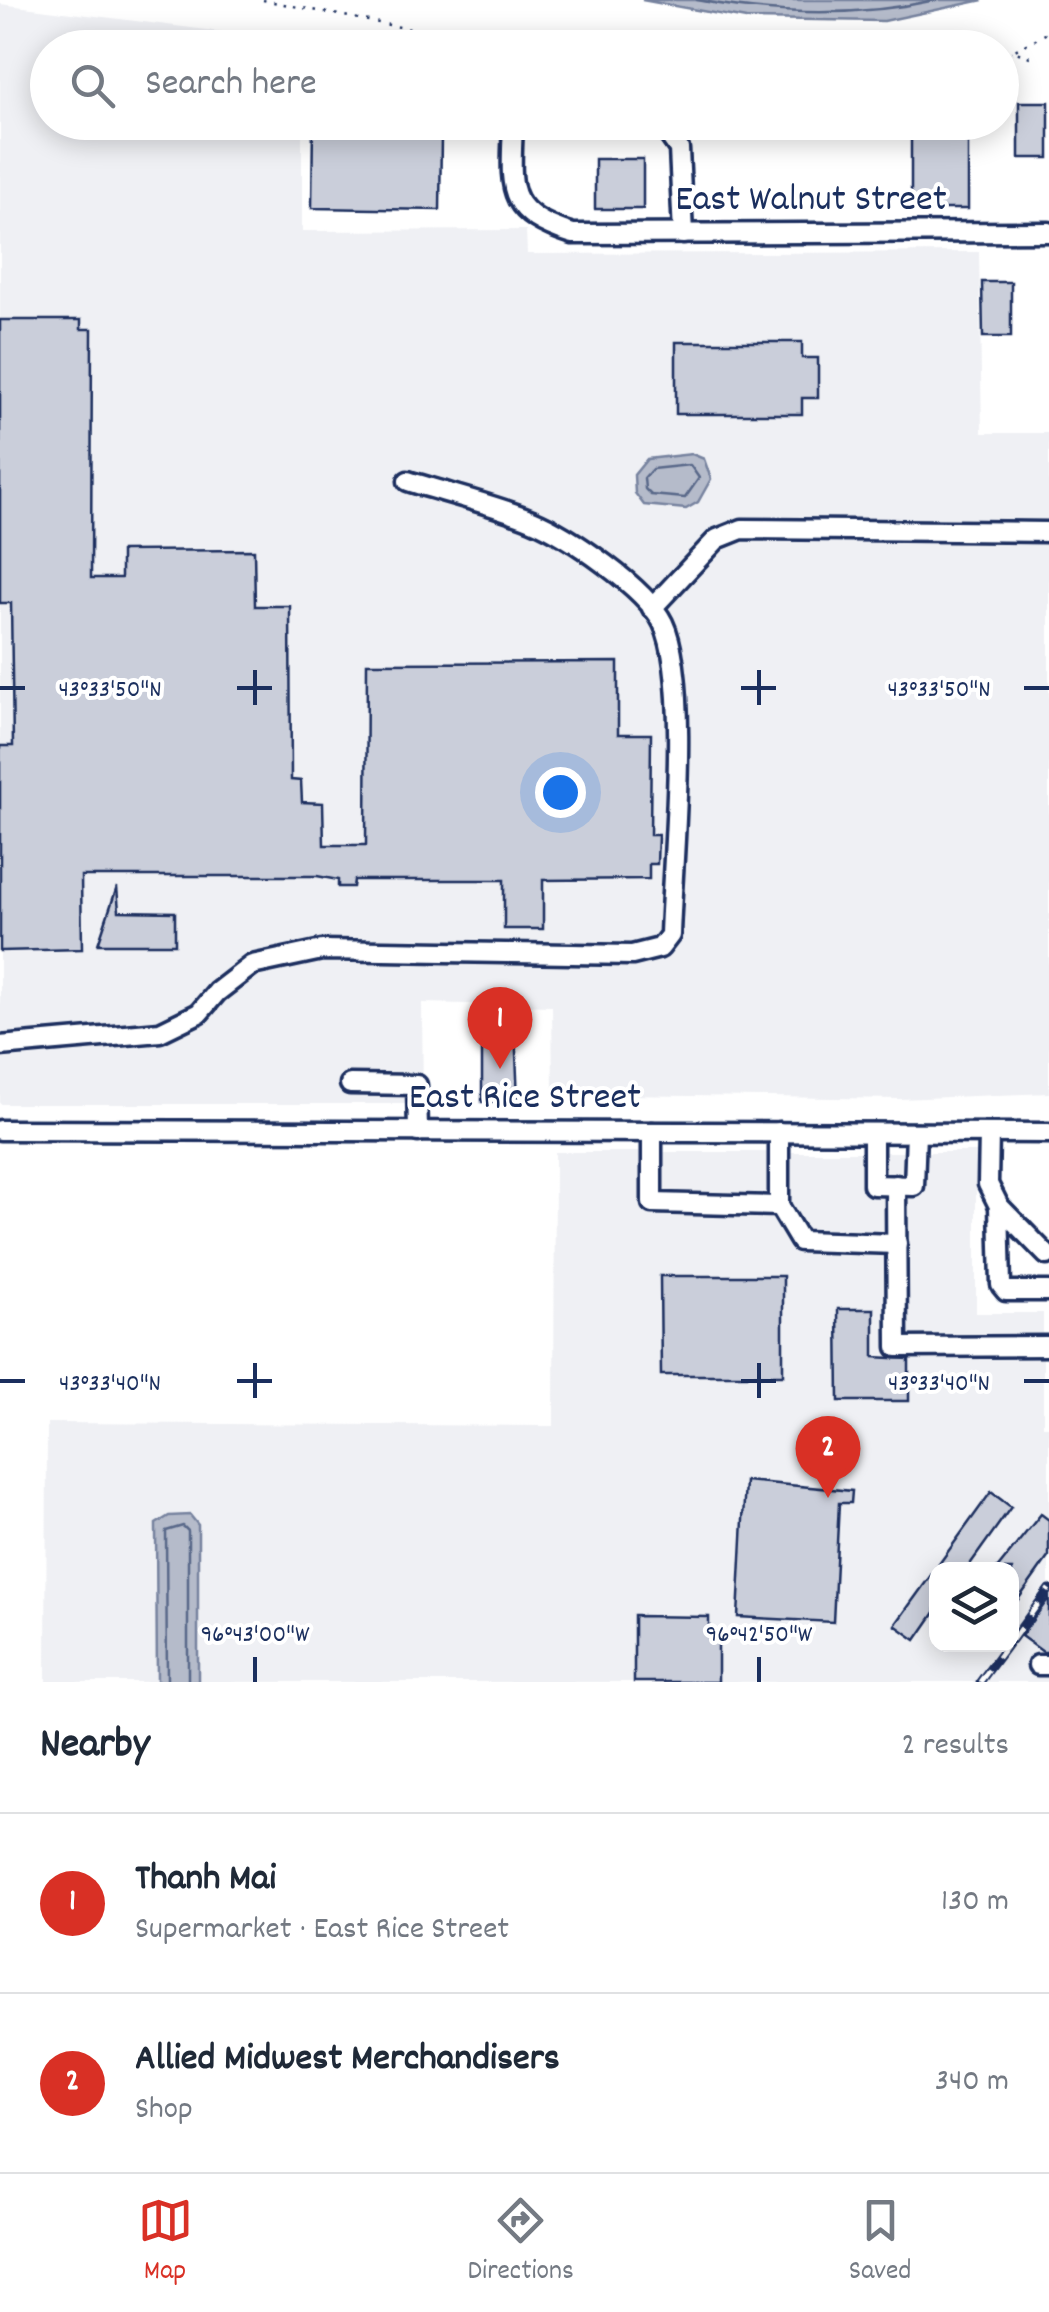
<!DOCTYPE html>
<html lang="en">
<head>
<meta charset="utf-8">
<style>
  :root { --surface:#fff; --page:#f6f6f7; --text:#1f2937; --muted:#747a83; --line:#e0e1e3; --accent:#d93025 }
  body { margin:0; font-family:Dekko,sans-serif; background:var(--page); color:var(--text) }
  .controls { position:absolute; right:30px; bottom:30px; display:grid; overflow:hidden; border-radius:20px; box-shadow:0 5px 25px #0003 }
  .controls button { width:90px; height:90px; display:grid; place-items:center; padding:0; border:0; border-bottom:2px solid var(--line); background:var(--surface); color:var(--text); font:50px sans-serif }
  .you { position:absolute; left:560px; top:792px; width:35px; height:35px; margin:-25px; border:8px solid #fff; border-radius:50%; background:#1a73e8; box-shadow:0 0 0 15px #1a73e833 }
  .badge { display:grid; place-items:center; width:65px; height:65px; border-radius:50%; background:var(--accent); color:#fff; font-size:32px; font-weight:700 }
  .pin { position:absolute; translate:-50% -82px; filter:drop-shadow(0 2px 5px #0008) }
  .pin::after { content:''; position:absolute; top:52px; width:35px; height:30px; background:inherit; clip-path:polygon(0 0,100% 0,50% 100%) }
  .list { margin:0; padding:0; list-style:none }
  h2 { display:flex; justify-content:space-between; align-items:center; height:130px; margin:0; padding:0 40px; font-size:42px }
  h2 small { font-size:32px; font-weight:400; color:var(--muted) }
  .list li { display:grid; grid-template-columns:65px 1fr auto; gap:30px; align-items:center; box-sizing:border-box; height:180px; padding:0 40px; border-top:2px solid var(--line) }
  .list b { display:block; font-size:38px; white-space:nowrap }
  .list p { margin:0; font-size:32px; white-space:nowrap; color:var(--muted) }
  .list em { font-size:32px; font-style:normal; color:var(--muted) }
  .icon { flex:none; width:55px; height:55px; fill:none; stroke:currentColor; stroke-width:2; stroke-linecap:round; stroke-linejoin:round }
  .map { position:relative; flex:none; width:1049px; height:1682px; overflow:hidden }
  .search { position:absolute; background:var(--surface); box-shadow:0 5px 25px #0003; left:30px; right:30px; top:30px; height:110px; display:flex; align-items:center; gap:25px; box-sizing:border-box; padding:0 35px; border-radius:55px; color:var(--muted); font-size:38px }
  .sheet { height:490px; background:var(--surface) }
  nav { display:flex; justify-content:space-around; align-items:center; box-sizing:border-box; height:140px; border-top:2px solid var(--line); background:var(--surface); font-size:28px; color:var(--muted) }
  nav a { display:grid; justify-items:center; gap:5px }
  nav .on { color:var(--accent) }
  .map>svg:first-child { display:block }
  .built { fill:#eff0f4; fill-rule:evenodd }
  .water { fill:#b5bbca; stroke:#77839f; stroke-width:2.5 }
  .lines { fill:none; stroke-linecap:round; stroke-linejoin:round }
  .shore { stroke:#596789; stroke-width:2.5 }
  .building { fill:#caceda; stroke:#1b2f5e; stroke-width:2.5 }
  .minor-casing { stroke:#1b2f5e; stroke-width:25 }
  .path { stroke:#1b2f5e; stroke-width:2.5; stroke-dasharray:2.5 8; stroke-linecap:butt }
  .minor { stroke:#fff; stroke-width:18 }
  .rail-casing { stroke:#1b2f5e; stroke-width:9 }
  .rail { stroke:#fff; stroke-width:5; stroke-dasharray:15; stroke-linecap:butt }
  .ticks { fill:none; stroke:#1b2f5e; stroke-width:4 }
  .labels { text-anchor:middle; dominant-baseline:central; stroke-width:8; stroke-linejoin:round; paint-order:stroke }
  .street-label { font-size:38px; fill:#1b2f5e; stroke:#fff }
  .ticks-label { font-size:25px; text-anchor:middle; fill:#1b2f5e; stroke:#fff; stroke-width:8; stroke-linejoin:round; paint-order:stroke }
</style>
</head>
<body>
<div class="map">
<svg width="1049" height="1682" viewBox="0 0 1049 1682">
  <rect width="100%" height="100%" fill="#fff"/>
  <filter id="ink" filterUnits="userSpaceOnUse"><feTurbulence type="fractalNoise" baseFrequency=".01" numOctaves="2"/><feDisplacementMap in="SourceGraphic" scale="20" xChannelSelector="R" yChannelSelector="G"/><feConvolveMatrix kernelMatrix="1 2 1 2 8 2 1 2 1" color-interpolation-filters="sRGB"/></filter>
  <g filter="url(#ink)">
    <g class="built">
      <polygon points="0,4 302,42 302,48 48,48 48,122 302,123 302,231 526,230 527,254 979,252 982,433 1049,433 1049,1093 900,1099 553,1094 552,1006 422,1003 423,1104 0,1104"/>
      <path d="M555,1152H976V1313H1043V1426H1049V1682H46L47,1423L554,1426ZM936,1570H1012V1644H936Z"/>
    </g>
    <g class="water">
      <polygon points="642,0 983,0 884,21 746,19"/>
      <polygon points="692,454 704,459 711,479 698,502 686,509 644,505 635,493 634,475 647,459"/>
      <polygon points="190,1515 198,1525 198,1682 157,1682 156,1524 169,1516"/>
    </g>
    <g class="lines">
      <g class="shore">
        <path d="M697,0C775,15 858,17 936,0"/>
        <polygon points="690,465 699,478 685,498 651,495 645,489 644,478 652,469"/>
        <polyline points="167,1682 166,1531 183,1526 188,1531 188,1682"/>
      </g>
    </g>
    <g class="building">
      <rect x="1019" y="102" width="30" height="56"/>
      <polygon points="313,122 474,122 474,137 441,136 440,210 312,208"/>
      <rect x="911" y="122" width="57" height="87"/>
      <rect x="595" y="159" width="48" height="50"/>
      <polygon points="982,282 1011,282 1011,337 983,337"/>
      <polygon points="0,320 81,320 81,329 92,329 91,578 121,578 121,551 254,550 255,606 290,606 291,780 301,781 302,802 323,803 324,845 366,845 367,663 618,662 618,734 651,734 650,835 658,835 657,864 649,864 649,879 543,880 543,929 504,929 504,880 354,880 353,887 338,887 338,880 317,876 81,876 82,949 0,951 0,746 13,746 11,603 0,603"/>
      <polygon points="676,342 802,342 802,358 818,358 818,398 802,398 802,414 676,414"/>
      <polygon points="117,887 119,911 175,912 175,944 98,944"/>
      <polygon points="486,1028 515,1028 518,1102 482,1102 482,1037 486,1036"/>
      <polygon points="660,1276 783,1276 783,1375 661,1375"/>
      <polygon points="838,1309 874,1309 874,1357 909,1359 909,1401 839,1401"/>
      <polygon points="745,1481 852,1491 851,1503 839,1503 833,1622 738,1617"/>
      <polygon points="991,1492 1011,1507 966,1570 936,1570 936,1611 916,1640 895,1625"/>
      <polygon points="1041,1514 1049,1520 1049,1556 1012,1608 1012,1570 996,1570"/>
      <polygon points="1049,1598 1049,1652 1043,1652 1021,1636"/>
      <polygon points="634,1616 709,1617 709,1632 718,1632 718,1682 634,1682"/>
    </g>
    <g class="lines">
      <defs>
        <g id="minor">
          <path d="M513,122C511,188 503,212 573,234L1049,232"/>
          <polyline points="660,122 679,149 683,234"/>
          <polyline points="652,608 717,539 742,529 1049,532"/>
          <path d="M0,1046L160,1032L199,1013L217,992L252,965L322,950L632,955L660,948L670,935C672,863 691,681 663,623C646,588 568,535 532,520C492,504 449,494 408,481"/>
          <polyline points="350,1084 417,1085 418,1132"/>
          <polyline points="0,1130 1049,1133"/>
          <polyline points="652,1132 652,1203 779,1206 779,1132"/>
          <polyline points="873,1133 873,1185 914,1186 916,1133"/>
          <polyline points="989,1133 988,1184 999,1206 1001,1285 1006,1291 1049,1291"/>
          <polyline points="896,1185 897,1347 1049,1346"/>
          <polyline points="779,1206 800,1241 897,1244"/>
          <polyline points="999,1206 1047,1255"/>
          <polyline points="1038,1665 1049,1665"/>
        </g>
      </defs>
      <use href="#minor" class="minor-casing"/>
      <g class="path">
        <polyline points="263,0 505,48"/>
        <polyline points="1002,56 1012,52"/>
        <polyline points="1030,57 1013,51 1049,32"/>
      </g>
      <use href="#minor" class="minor"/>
      <defs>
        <g id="rail">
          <polyline points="1012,1640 1049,1589"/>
          <polyline points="980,1682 1008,1644"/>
        </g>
      </defs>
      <use href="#rail" class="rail-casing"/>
      <use href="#rail" class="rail"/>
    </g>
  </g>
  <path class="ticks" d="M255,670V705M759,670V705M0,688H25M237,688H272M741,688H776M1024,688H1049M255,1363V1398M759,1363V1398M0,1381H25M237,1381H272M741,1381H776M1024,1381H1049M255,1657V1682M759,1657V1682"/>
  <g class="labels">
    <g class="street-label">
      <text x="811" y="201">East Walnut Street</text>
      <text x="525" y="1099">East Rice Street</text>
    </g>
  </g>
  <g class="ticks-label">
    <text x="110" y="696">43°33'50"N</text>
    <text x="939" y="696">43°33'50"N</text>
    <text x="110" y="1390">43°33'40"N</text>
    <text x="939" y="1390">43°33'40"N</text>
    <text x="255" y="1641">96°43'00"W</text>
    <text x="759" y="1641">96°42'50"W</text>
  </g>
</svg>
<div class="controls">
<button><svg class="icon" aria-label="layers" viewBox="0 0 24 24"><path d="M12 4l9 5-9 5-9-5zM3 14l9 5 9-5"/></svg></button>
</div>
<div class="you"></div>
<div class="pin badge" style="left:500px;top:1069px">1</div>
<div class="pin badge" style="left:828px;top:1498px">2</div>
<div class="search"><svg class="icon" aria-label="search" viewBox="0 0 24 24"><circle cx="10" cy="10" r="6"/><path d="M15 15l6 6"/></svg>Search here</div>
</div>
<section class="sheet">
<h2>Nearby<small>2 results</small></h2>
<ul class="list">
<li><span class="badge">1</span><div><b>Thanh Mai</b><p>Supermarket · East Rice Street</p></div><em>130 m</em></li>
<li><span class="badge">2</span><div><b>Allied Midwest Merchandisers</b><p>Shop</p></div><em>340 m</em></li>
</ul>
</section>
<nav>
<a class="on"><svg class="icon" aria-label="map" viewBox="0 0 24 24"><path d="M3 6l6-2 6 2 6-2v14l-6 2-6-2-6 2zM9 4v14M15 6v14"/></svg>Map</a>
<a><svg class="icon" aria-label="directions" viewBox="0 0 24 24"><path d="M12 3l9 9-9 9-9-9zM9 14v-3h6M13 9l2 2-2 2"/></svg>Directions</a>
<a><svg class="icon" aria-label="saved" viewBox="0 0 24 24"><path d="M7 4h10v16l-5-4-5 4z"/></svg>Saved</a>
</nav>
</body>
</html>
